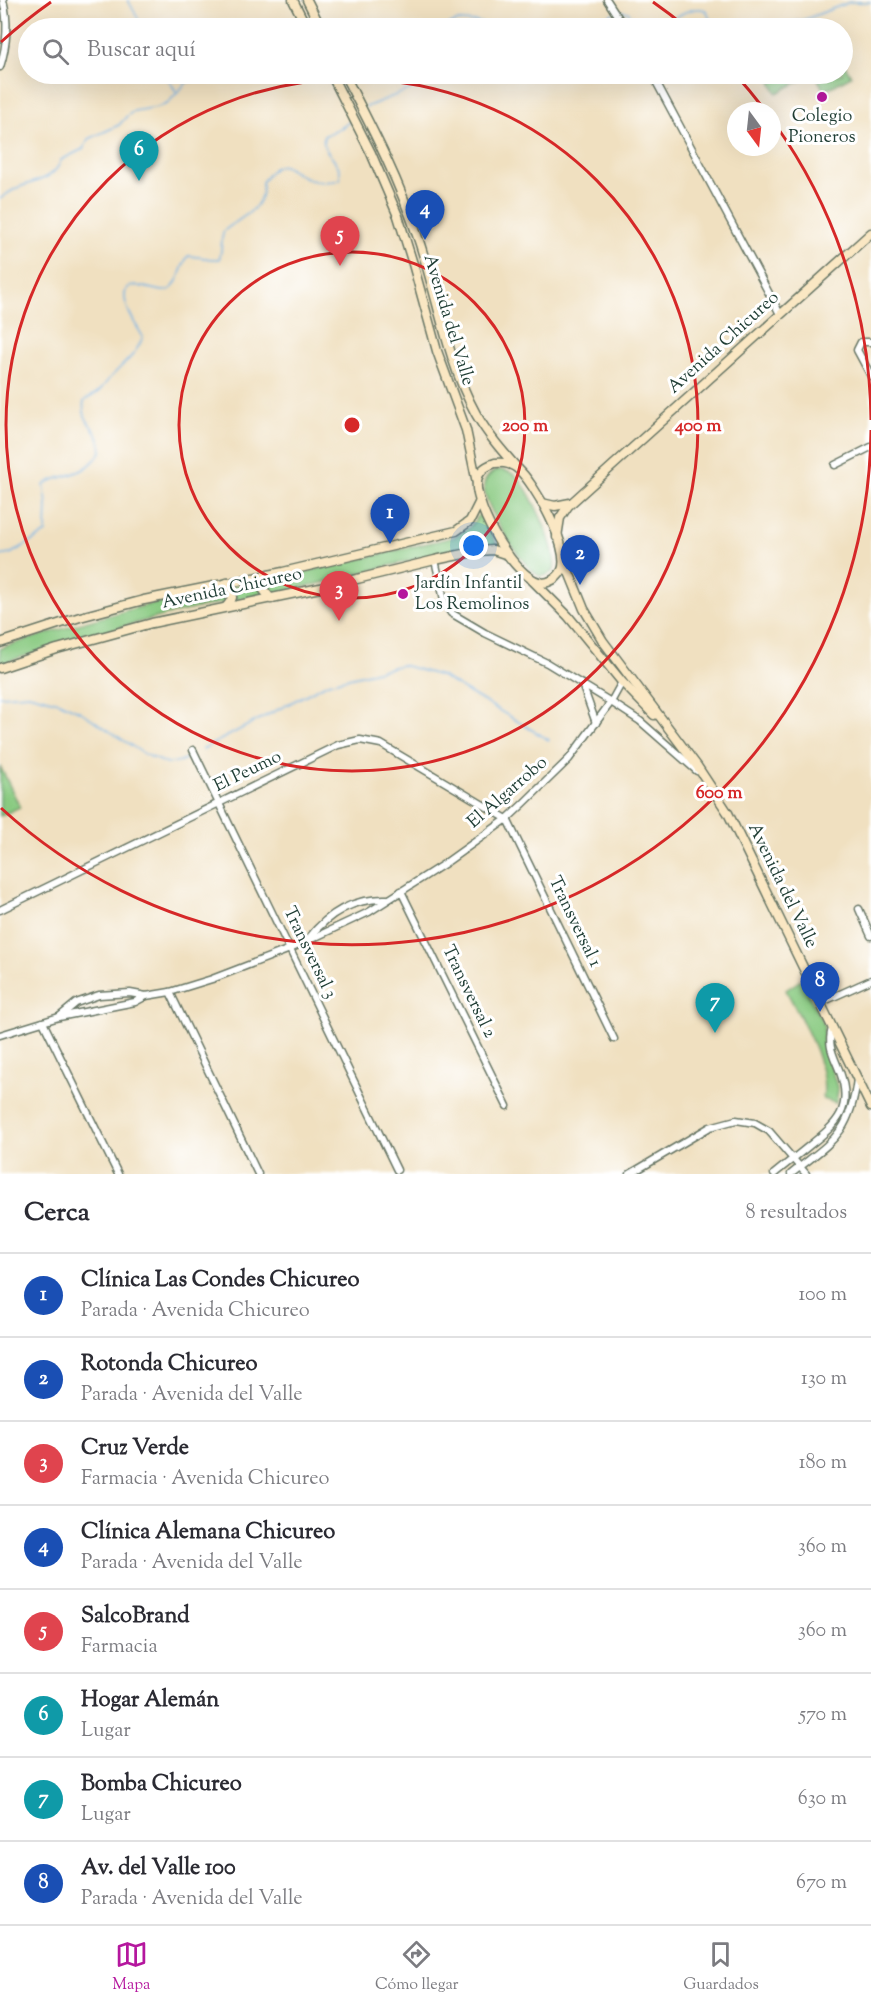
<!DOCTYPE html>
<html lang="es">
<head>
<meta charset="utf-8">
<style>
  :root { --surface:#fff; --page:#f2f2f3; --text:#2b2b33; --muted:#7c7c81; --line:#e1e1e2; --accent:#b5179e }
  body { margin:0; font-family:"Sorts Mill Goudy",serif; background:var(--page); color:var(--text) }
  .compass { position:absolute; left:727px; top:102px; width:54px; height:54px; border-radius:50%; background:var(--surface); box-shadow:0 6px 24px #0002; rotate:165deg }
  .you { position:absolute; left:474px; top:546px; width:21px; height:21px; margin:-15px; border:4px solid #fff; border-radius:50%; background:#1a73e8; box-shadow:0 0 0 9px #1a73e833 }
  .badge { display:grid; place-items:center; width:39px; height:39px; border-radius:50%; background:var(--accent); color:#fff; font-size:20px; font-weight:700 }
  .pin { position:absolute; translate:-50% -50px; filter:drop-shadow(0 2px 3px #0008) }
  .pin::after { content:''; position:absolute; top:32px; width:21px; height:18px; background:inherit; clip-path:polygon(0 0,100% 0,50% 100%) }
  .list { margin:0; padding:0; list-style:none }
  h2 { display:flex; justify-content:space-between; align-items:center; height:78px; margin:0; padding:0 24px; font-size:26px }
  h2 small { font-size:20px; font-weight:400; color:var(--muted) }
  .list li { display:grid; grid-template-columns:39px 1fr auto; gap:18px; align-items:center; box-sizing:border-box; height:84px; padding:0 24px; border-top:2px solid var(--line) }
  .list b { display:block; font-size:22px; white-space:nowrap }
  .list p { margin:0; font-size:20px; white-space:nowrap; color:var(--muted) }
  .list em { font-size:20px; font-style:normal; color:var(--muted) }
  .icon { flex:none; width:33px; height:33px; fill:none; stroke:currentColor; stroke-width:2; stroke-linecap:round; stroke-linejoin:round }
  .map { position:relative; flex:none; width:871px; height:1174px; overflow:hidden }
  .search { position:absolute; background:var(--surface); box-shadow:0 6px 24px #0002; left:18px; right:18px; top:18px; height:66px; display:flex; align-items:center; gap:15px; box-sizing:border-box; padding:0 21px; border-radius:33px; color:var(--muted); font-size:22px }
  .sheet { height:750px; background:var(--surface) }
  nav { display:flex; justify-content:space-around; align-items:center; box-sizing:border-box; height:84px; border-top:2px solid var(--line); background:var(--surface); font-size:16px; color:var(--muted) }
  nav a { display:grid; justify-items:center; gap:3px }
  nav .on { color:var(--accent) }
  .map>svg:first-child { display:block }
  .green { fill:#89ca81; stroke:#54845a; stroke-width:1.5 }
  .lines { fill:none; stroke-linecap:round; stroke-linejoin:round }
  .stream { stroke:#70b1e4; stroke-width:1.5 }
  .street-casing { stroke:#687665; stroke-width:9 }
  .secondary-casing { stroke:#687665; stroke-width:11 }
  .street { stroke:#fff; stroke-width:6 }
  .secondary { stroke:#fae7c3; stroke-width:8 }
  .ring { fill:none; stroke:#d62828; stroke-width:3 }
  .poi-dot { fill:#b5179e; stroke:#fff; stroke-width:2 }
  .labels { text-anchor:middle; dominant-baseline:central; stroke-width:6; stroke-linejoin:round; paint-order:stroke }
  .poi-label { font-size:18px; fill:#1f3d34; stroke:#fff }
  .street-label { font-size:18px; fill:#1f3d34; stroke:#fff }
  .centre { fill:#d62828; stroke:#fff; stroke-width:3 }
  .ring-label { font-size:18px; text-anchor:middle; font-weight:bold; fill:#d62828; stroke:#fff; stroke-width:6; stroke-linejoin:round; paint-order:stroke }
</style>
</head>
<body>
<div class="map">
<svg width="871" height="1174" viewBox="0 0 871 1174">
  <rect width="100%" height="100%" fill="#fff"/>
  <filter id="ink" filterUnits="userSpaceOnUse"><feTurbulence type="fractalNoise" baseFrequency=".0167" numOctaves="2"/><feDisplacementMap in="SourceGraphic" scale="12" xChannelSelector="R" yChannelSelector="G"/><feConvolveMatrix kernelMatrix="1 2 1 2 8 2 1 2 1" color-interpolation-filters="sRGB"/></filter>
  <filter id="wash" filterUnits="userSpaceOnUse"><feTurbulence type="fractalNoise" baseFrequency=".008" numOctaves="4" result="noise"/><feDisplacementMap in="SourceGraphic" scale="24" xChannelSelector="R" yChannelSelector="G"/><feGaussianBlur stdDeviation="1.35" result="paint"/><feColorMatrix in="noise" values="0 0 0 0 0 0 0 0 0 0 0 0 0 0 0 0 0 1.4 0 .05"/><feComposite in="paint" operator="in"/></filter>
  <g filter="url(#wash)">
    <rect width="100%" height="100%" fill="#f0e0c0"/>
    <g class="green">
      <polygon points="845,65 851,76 824,91 818,79 829,74 842,74 843,66"/>
      <polygon points="786,74 801,74 804,79 777,93 771,82"/>
      <path d="M497,470C503,470 509,471 515,475C530,487 559,552 554,571L547,575L540,576C523,569 481,502 484,484C486,477 490,473 497,470Z"/>
      <polygon points="480,514 499,548 464,547 313,585 270,594 267,590 269,580 454,537 468,529"/>
      <polygon points="262,581 263,595 235,600 233,586"/>
      <path d="M224,588L229,591L230,596L226,602C149,617 75,640 0,664V649L4,647C77,624 149,602 224,588Z"/>
      <polygon points="0,766 20,807 0,816"/>
      <path d="M801,980L824,1025L823,1041L838,1090L836,1103L823,1099C829,1064 802,1021 786,990Z"/>
    </g>
    <g class="lines">
      <g class="stream">
        <polyline points="128,0 143,28"/>
        <polyline points="617,11 628,12 642,28"/>
        <polyline points="440,28 459,21 476,22 504,28"/>
        <polyline points="593,28 597,23 613,13"/>
        <path d="M655,28C670,23 691,2 707,11L712,27L717,28"/>
        <polyline points="770,28 806,19 850,2 871,2"/>
        <polyline points="165,74 177,93 187,82 221,74"/>
        <polyline points="234,74 244,75 252,74"/>
        <polyline points="407,74 424,78"/>
        <polyline points="366,107 421,85 428,74"/>
        <path d="M0,199C5,195 11,191 17,188C33,181 55,180 61,160L83,149L89,139L119,125L127,116L134,111L158,107L167,104L177,93"/>
        <path d="M0,556L10,554L46,533L47,503L44,485C54,477 64,478 75,473C86,470 95,461 101,452C101,447 100,442 98,437C91,424 81,418 84,401C89,397 96,395 100,390C105,385 108,379 113,375C126,361 136,355 143,337C137,326 126,311 125,298C123,271 160,298 171,289C180,282 181,265 188,256C199,256 208,260 219,259C223,250 220,240 224,231C242,215 265,211 262,182C282,155 283,167 306,178C317,183 328,182 340,180C344,160 320,155 324,136L344,126L351,120"/>
        <polyline points="0,696 29,694 59,702 81,712 144,754 168,764 181,761 191,756"/>
        <polyline points="203,749 328,683 402,665 441,676 549,740"/>
      </g>
    </g>
  </g>
  <g filter="url(#ink)">
    <g class="lines">
      <defs>
        <g id="street">
          <polyline points="607,0 625,28"/>
          <path d="M0,67C7,45 9,23 3,0"/>
          <polyline points="652,74 780,314"/>
          <polyline points="871,342 861,342 857,350 871,376"/>
          <polyline points="835,465 871,447"/>
          <polyline points="435,560 445,604 451,613 485,633 547,663 611,702 640,721 697,771"/>
          <polyline points="582,684 596,723"/>
          <polyline points="193,750 397,1170"/>
          <polyline points="401,891 507,1106"/>
          <polyline points="859,909 871,936"/>
          <polyline points="0,910 338,745 360,740 381,744 507,819 614,1039"/>
          <path d="M309,938C329,912 354,898 387,899"/>
          <polyline points="170,992 258,1174"/>
          <polyline points="820,1003 871,980"/>
          <polyline points="59,1017 76,1003 99,995 130,993 146,996 170,992 212,979 290,949 369,912 444,864 507,819 524,803 569,759 611,702 622,682"/>
          <polyline points="43,1022 118,1174"/>
          <polyline points="0,1035 59,1017 135,1002 146,996"/>
          <polyline points="630,1174 710,1127 736,1120 755,1123 769,1131 806,1174"/>
          <path d="M774,1174C786,1164 798,1155 810,1145C838,1123 853,1109 840,1072C833,1054 827,1046 832,1028"/>
          <path d="M791,1174C832,1141 850,1135 857,1079"/>
        </g>
        <g id="secondary">
          <polyline points="293,0 307,28"/>
          <polyline points="307,0 321,28"/>
          <polyline points="331,74 371,153 398,216 413,264 437,351 466,430 477,483"/>
          <path d="M344,74C372,128 400,182 419,241C438,298 447,361 476,414C488,435 503,452 518,469"/>
          <path d="M495,463C503,462 510,463 517,468C534,482 571,548 562,570C559,576 554,580 548,582C520,591 473,506 477,481C478,471 486,466 495,463Z"/>
          <polyline points="542,503 555,506 570,503"/>
          <polyline points="557,537 560,518 568,506 871,233"/>
          <polyline points="564,560 584,609 603,641 697,766 728,813 871,1107"/>
          <polyline points="269,575 264,583 263,589 271,599"/>
          <polyline points="532,580 568,616 622,682 654,715"/>
          <path d="M226,607C234,599 235,592 227,583"/>
          <polyline points="0,643 80,617 144,600 283,572 456,531 470,521 480,501"/>
          <polyline points="0,668 57,649 152,623 320,588 435,560 478,551 493,550 508,555"/>
        </g>
      </defs>
      <use href="#street" class="street-casing"/>
      <use href="#secondary" class="secondary-casing"/>
      <use href="#street" class="street"/>
      <use href="#secondary" class="secondary"/>
    </g>
  </g>
  <g class="ring">
    <circle cx="352" cy="425" r="173"/>
    <circle cx="352" cy="425" r="346"/>
    <path d="M871 430A519 519 0 0 1 1 808M1 42A519 519 0 0 1 51 2M653 2A519 519 0 0 1 686 27M735 74A519 519 0 0 1 764 109M775 124A519 519 0 0 1 871 420"/>
  </g>
  <g class="poi-dot">
    <circle cx="822" cy="97" r="6"/>
    <circle cx="403" cy="594" r="6"/>
  </g>
  <g class="labels">
    <g class="poi-label">
      <text x="822" y="117">Colegio<tspan x="822" dy="21">Pioneros</tspan></text>
      <text x="415" y="584" text-anchor="start">Jardín Infantil<tspan x="415" dy="21">Los Remolinos</tspan></text>
    </g>
    <g class="street-label">
      <text transform="translate(448 320) rotate(73)">Avenida del Valle</text>
      <text transform="translate(724 343) rotate(-42)">Avenida Chicureo</text>
      <text transform="translate(232 589) rotate(-12)">Avenida Chicureo</text>
      <text transform="translate(248 772) rotate(-26)">El Peumo</text>
      <text transform="translate(508 793) rotate(-41)">El Algarrobo</text>
      <text transform="translate(782 886) rotate(64)">Avenida del Valle</text>
      <text transform="translate(574 922) rotate(64)">Transversal 1</text>
      <text transform="translate(309 953) rotate(64)">Transversal 3</text>
      <text transform="translate(468 992) rotate(64)">Transversal 2</text>
    </g>
  </g>
  <circle cx="352" cy="425" r="9" class="centre"/>
  <g class="ring-label">
    <text x="525" y="431">200 m</text>
    <text x="698" y="431">400 m</text>
    <text x="719" y="798">600 m</text>
  </g>
</svg>
<svg class="compass" viewBox="-18 -18 36 36"><path d="M0-13l5 13h-10z" fill="#e53935"/><path d="M0 13l5-13h-10z" fill="#7c7c81"/></svg>
<div class="you"></div>
<div class="pin badge" style="left:390px;top:544px;background:#1a4fb4">1</div>
<div class="pin badge" style="left:580px;top:585px;background:#1a4fb4">2</div>
<div class="pin badge" style="left:339px;top:621px;background:#e0444e">3</div>
<div class="pin badge" style="left:425px;top:240px;background:#1a4fb4">4</div>
<div class="pin badge" style="left:340px;top:266px;background:#e0444e">5</div>
<div class="pin badge" style="left:139px;top:181px;background:#0f9aa8">6</div>
<div class="pin badge" style="left:715px;top:1033px;background:#0f9aa8">7</div>
<div class="pin badge" style="left:820px;top:1012px;background:#1a4fb4">8</div>
<div class="search"><svg class="icon" aria-label="search" viewBox="0 0 24 24"><circle cx="10" cy="10" r="6"/><path d="M15 15l6 6"/></svg>Buscar aquí</div>
</div>
<section class="sheet">
<h2>Cerca<small>8 resultados</small></h2>
<ul class="list">
<li><span class="badge" style="background:#1a4fb4">1</span><div><b>Clínica Las Condes Chicureo</b><p>Parada · Avenida Chicureo</p></div><em>100 m</em></li>
<li><span class="badge" style="background:#1a4fb4">2</span><div><b>Rotonda Chicureo</b><p>Parada · Avenida del Valle</p></div><em>130 m</em></li>
<li><span class="badge" style="background:#e0444e">3</span><div><b>Cruz Verde</b><p>Farmacia · Avenida Chicureo</p></div><em>180 m</em></li>
<li><span class="badge" style="background:#1a4fb4">4</span><div><b>Clínica Alemana Chicureo</b><p>Parada · Avenida del Valle</p></div><em>360 m</em></li>
<li><span class="badge" style="background:#e0444e">5</span><div><b>SalcoBrand</b><p>Farmacia</p></div><em>360 m</em></li>
<li><span class="badge" style="background:#0f9aa8">6</span><div><b>Hogar Alemán</b><p>Lugar</p></div><em>570 m</em></li>
<li><span class="badge" style="background:#0f9aa8">7</span><div><b>Bomba Chicureo</b><p>Lugar</p></div><em>630 m</em></li>
<li><span class="badge" style="background:#1a4fb4">8</span><div><b>Av. del Valle 100</b><p>Parada · Avenida del Valle</p></div><em>670 m</em></li>
</ul>
</section>
<nav>
<a class="on"><svg class="icon" aria-label="map" viewBox="0 0 24 24"><path d="M3 6l6-2 6 2 6-2v14l-6 2-6-2-6 2zM9 4v14M15 6v14"/></svg>Mapa</a>
<a><svg class="icon" aria-label="directions" viewBox="0 0 24 24"><path d="M12 3l9 9-9 9-9-9zM9 14v-3h6M13 9l2 2-2 2"/></svg>Cómo llegar</a>
<a><svg class="icon" aria-label="saved" viewBox="0 0 24 24"><path d="M7 4h10v16l-5-4-5 4z"/></svg>Guardados</a>
</nav>
</body>
</html>
